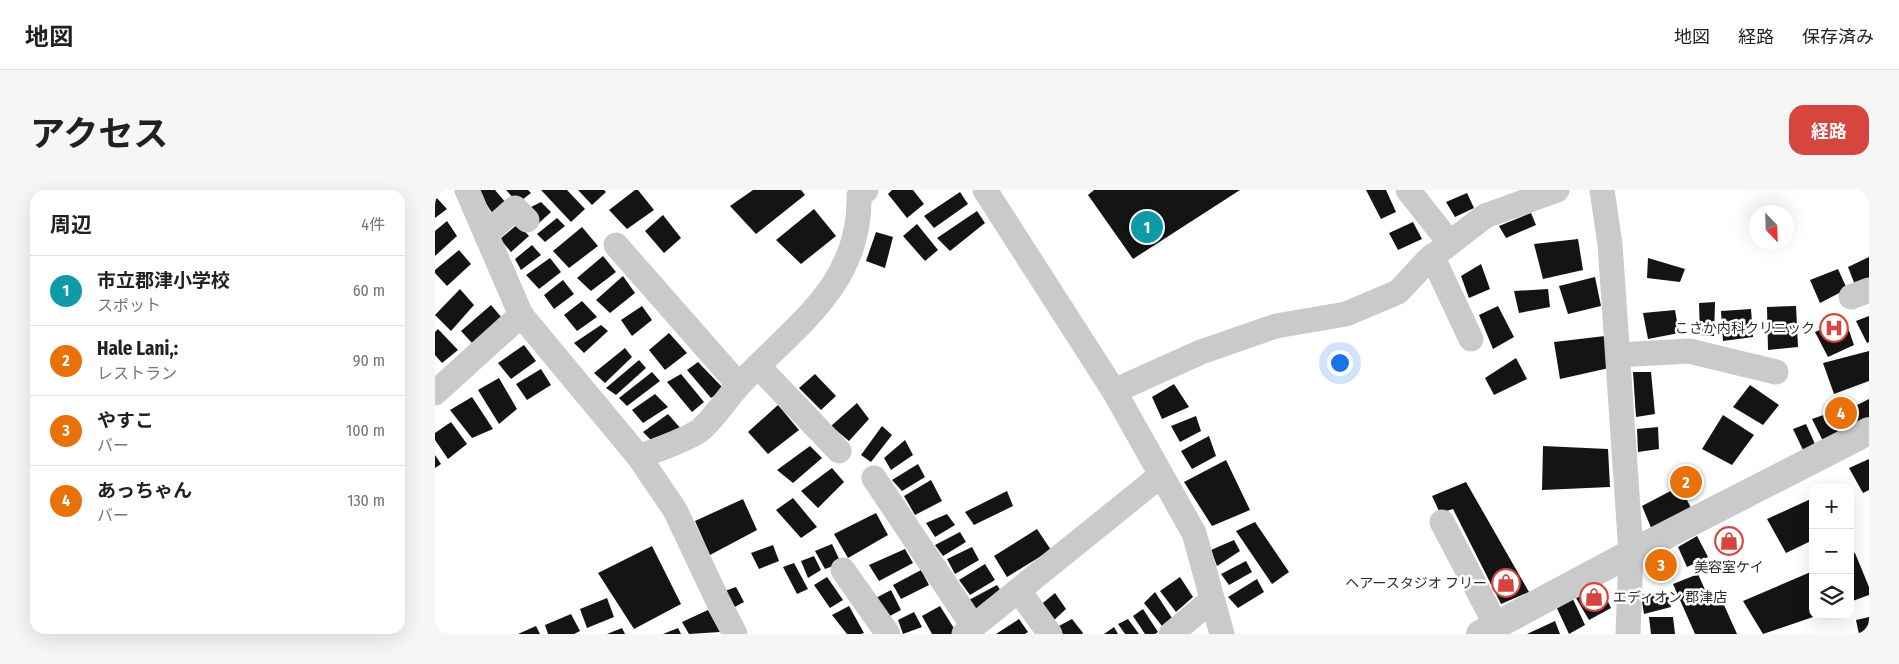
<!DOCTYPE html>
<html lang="ja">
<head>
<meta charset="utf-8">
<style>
  :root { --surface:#fff; --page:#f6f6f6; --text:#202124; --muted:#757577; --line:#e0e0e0; --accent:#d6463e }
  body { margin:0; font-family:"Fira Sans Condensed","Noto Sans JP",sans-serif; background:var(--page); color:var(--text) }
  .controls { position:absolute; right:15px; bottom:15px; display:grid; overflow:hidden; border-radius:10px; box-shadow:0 5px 20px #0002 }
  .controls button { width:45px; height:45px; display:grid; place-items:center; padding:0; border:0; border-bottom:1px solid var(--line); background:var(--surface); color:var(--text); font:25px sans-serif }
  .compass { position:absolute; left:1314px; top:15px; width:45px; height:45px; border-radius:50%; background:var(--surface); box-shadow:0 5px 20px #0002; rotate:157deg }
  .you { position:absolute; left:904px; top:172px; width:18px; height:18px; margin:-12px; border:4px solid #fff; border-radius:50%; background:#1a73e8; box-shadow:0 0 0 8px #1a73e833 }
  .badge { display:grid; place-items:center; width:32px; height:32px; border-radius:50%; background:var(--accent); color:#fff; font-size:16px; font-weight:700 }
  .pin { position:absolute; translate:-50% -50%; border:2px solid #fff; box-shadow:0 1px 5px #0006 }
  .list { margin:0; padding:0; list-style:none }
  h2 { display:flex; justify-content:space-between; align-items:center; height:65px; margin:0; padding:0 20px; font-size:21px }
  h2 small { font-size:16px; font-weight:400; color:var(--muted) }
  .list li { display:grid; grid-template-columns:32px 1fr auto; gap:15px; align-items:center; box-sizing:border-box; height:70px; padding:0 20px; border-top:1px solid var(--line) }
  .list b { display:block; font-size:19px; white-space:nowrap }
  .list p { margin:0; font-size:16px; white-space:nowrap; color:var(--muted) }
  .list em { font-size:16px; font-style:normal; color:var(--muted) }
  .icon { flex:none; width:28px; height:28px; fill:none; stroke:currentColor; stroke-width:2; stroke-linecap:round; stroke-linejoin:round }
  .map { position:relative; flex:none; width:1434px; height:444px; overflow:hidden; border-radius:15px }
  header { display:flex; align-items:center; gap:30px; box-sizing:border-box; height:70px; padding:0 25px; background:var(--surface); border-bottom:1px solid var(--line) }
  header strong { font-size:24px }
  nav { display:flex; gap:28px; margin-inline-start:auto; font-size:18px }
  .intro { display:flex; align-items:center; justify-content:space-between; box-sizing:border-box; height:120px; padding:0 30px }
  h1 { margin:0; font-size:35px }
  .button { padding:12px 22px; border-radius:15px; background:var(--accent); color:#fff; font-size:18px; font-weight:700 }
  main { display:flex; gap:30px; padding:0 30px }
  aside { flex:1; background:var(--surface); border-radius:15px; box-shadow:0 5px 20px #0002 }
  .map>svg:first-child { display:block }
  .building { fill:#141414 }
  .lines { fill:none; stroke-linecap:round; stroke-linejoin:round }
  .minor { stroke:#cacaca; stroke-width:25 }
  .tertiary { stroke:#cacaca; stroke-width:28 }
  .labels { text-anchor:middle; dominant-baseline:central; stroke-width:5; stroke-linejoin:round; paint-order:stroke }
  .poi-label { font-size:14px; fill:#2d2d2d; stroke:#fff; text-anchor:end }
</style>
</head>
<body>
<header>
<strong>地図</strong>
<nav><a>地図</a><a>経路</a><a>保存済み</a></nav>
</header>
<div class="intro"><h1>アクセス</h1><a class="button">経路</a></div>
<main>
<aside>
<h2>周辺<small>4件</small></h2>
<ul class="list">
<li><span class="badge" style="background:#0f9aa8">1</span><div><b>市立郡津小学校</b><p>スポット</p></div><em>60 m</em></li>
<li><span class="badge" style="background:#e8710a">2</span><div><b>Hale Lani,:</b><p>レストラン</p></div><em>90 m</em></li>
<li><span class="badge" style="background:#e8710a">3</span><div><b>やすこ</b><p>バー</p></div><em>100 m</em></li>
<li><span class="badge" style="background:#e8710a">4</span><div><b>あっちゃん</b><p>バー</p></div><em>130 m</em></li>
</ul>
</aside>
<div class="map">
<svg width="1434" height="444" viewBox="0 0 1434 444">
  <rect width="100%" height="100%" fill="#fff"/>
  <g class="building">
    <polygon points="45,0 60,0 72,14 58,24 43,2"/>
    <polygon points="71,0 93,0 96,3 83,13"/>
    <polygon points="106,0 132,0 150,19 136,32"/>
    <polygon points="143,0 169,0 171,2 157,15"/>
    <polygon points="200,0 203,0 219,20 192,39 174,20"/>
    <polygon points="318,0 366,0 370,5 321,44 295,16"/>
    <polygon points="457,0 478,0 489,14 472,28 453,4"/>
    <polygon points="659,0 805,0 698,69 653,5"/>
    <polygon points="931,0 951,0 961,22 946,29"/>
    <polygon points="525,2 533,14 499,38 489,26"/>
    <polygon points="1032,3 1039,18 1020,27 1011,12"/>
    <polygon points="0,6 12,19 0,28"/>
    <polygon points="106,12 116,22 104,33 92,19"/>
    <polygon points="379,19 401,46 366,74 341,50"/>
    <polygon points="542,21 550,33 515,61 502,48"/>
    <polygon points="1096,23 1101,35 1071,48 1064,36"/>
    <polygon points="228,25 246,48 229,63 210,41"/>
    <polygon points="122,28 130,36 110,52 102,44"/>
    <polygon points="12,31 22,46 0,66 0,41"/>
    <polygon points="978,32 987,49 963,60 954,43"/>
    <polygon points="83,34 94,46 76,62 65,49"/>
    <polygon points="482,34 503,60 490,71 468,46"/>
    <polygon points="147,37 163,56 134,78 118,61"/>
    <polygon points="441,42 458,47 450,78 431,71"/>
    <polygon points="1143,49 1148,80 1108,89 1099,54"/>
    <polygon points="97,55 106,65 86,80 80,69"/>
    <polygon points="24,60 36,74 12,96 0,83 0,80"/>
    <polygon points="168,66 181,82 156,101 142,88"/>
    <polygon points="1434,67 1434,89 1420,95 1413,77"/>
    <polygon points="115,68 126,82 104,99 91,85"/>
    <polygon points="1213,68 1250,79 1245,92 1212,88"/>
    <polygon points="1046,74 1055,99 1034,108 1026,86"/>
    <polygon points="1403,79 1412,99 1385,113 1375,90"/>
    <polygon points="188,86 200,103 175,123 161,110"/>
    <polygon points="1160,87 1166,116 1133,124 1124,96"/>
    <polygon points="128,90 139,104 119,119 109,105"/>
    <polygon points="25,99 39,115 16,141 0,125"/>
    <polygon points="1113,99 1115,117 1084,123 1079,101"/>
    <polygon points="147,111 162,127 142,141 129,125"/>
    <polygon points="1280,112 1279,146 1265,145 1264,113"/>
    <polygon points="56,115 67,128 37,153 26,141"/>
    <polygon points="207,116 217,130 197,146 186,130"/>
    <polygon points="1063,116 1079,147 1058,159 1044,125"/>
    <polygon points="1361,116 1363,157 1333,160 1332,117"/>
    <polygon points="1316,119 1318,147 1288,151 1286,121"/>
    <polygon points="1240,120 1244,143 1213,149 1208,123"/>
    <polygon points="1434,126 1434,152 1432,153 1421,131"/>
    <polygon points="1410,129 1419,155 1393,167 1380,142"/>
    <polygon points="166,135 173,141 149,163 139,153"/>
    <polygon points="3,139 23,160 7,173 0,165 0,142"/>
    <polygon points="234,143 252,163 230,180 214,160"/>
    <polygon points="1170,146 1174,178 1125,189 1119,152"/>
    <polygon points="89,155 101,171 76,189 63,173"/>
    <polygon points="190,158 197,167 170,193 159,183"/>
    <polygon points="1434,161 1434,191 1399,204 1388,173"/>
    <polygon points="1081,168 1092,189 1059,205 1050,188"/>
    <polygon points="204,170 211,178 181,205 171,198"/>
    <polygon points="263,172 289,199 276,208 252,180"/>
    <polygon points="106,179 116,195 92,210 81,194"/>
    <polygon points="217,182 225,191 192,216 184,208"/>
    <polygon points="1198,182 1216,182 1220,224 1201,227"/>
    <polygon points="246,184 269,212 257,222 232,192"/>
    <polygon points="380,184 401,206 386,220 364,198"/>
    <polygon points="64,188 82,219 64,234 43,200"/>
    <polygon points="739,194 754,217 727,229 717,207"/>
    <polygon points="1315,195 1344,215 1328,235 1298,217"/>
    <polygon points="220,204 233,217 208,233 197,220"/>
    <polygon points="37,207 58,239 37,248 15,220"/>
    <polygon points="1434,209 1434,232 1422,238 1412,220"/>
    <polygon points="422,213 434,229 414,251 396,236"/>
    <polygon points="343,215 364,240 333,264 313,242"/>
    <polygon points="1400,221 1411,241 1389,253 1377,229"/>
    <polygon points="233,224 247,240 218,252 208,242"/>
    <polygon points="1288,225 1319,245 1297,275 1267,259"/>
    <polygon points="761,226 766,241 745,252 736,236"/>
    <polygon points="16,232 32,254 13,269 0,250 0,243"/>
    <polygon points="1371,234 1380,254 1368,260 1358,239"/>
    <polygon points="447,236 457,245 436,272 426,265"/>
    <polygon points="1223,237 1224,259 1203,262 1202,239"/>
    <polygon points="774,246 781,266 757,279 746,261"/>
    <polygon points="470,250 478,265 456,280 449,268"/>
    <polygon points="375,256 387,268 358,293 342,280"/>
    <polygon points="1108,256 1173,259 1175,297 1107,300"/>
    <polygon points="0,265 6,274 0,278"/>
    <polygon points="1434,269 1434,300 1428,303 1414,278"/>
    <polygon points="791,270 815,320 777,336 749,292"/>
    <polygon points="483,274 490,287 467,301 457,290"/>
    <polygon points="397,278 409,292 383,318 366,301"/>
    <polygon points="496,290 507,311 480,325 469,306"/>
    <polygon points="1031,292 1094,402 1066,414 1018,319 1005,323 997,306"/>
    <polygon points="1245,296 1257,320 1217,340 1207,316"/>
    <polygon points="572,301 578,316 539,335 530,322"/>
    <polygon points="358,308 382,337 366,348 341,320"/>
    <polygon points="1378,308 1378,350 1351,363 1332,329"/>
    <polygon points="308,309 322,340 275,365 260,331"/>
    <polygon points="441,323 453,345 413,368 399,344"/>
    <polygon points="512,324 520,335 500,347 491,333"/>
    <polygon points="820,332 854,382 837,394 801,341"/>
    <polygon points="602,339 616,360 572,387 559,366"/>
    <polygon points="525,342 531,352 508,366 500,355"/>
    <polygon points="1262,346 1273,367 1252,377 1243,357"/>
    <polygon points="799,350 805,361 782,376 776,360"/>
    <polygon points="397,354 406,373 390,379 380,361"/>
    <polygon points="338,355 344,371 324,379 316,363"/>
    <polygon points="217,356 246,414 199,439 163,383"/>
    <polygon points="537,357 544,370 520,384 512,369"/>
    <polygon points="470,359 478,373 444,391 434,375"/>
    <polygon points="1228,362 1236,380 1221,390 1210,372"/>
    <polygon points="1420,363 1434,397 1434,405 1415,412 1415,365"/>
    <polygon points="379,366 386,380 373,388 366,371"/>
    <polygon points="811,371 817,382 794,395 786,384"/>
    <polygon points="359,373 373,399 362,404 348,377"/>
    <polygon points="550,374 560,390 535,405 524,390"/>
    <polygon points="486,380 494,395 466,409 458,395"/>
    <polygon points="1378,381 1378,427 1328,444 1308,411"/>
    <polygon points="1263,384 1275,411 1285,406 1302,444 1260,444 1238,394"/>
    <polygon points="392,387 408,410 395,418 379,395"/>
    <polygon points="745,387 758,407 741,422 725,401"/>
    <polygon points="822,389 829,402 803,418 793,407"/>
    <polygon points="562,395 569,406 543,423 534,410"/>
    <polygon points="1165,395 1176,418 1154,430 1141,408"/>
    <polygon points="301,397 309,412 296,419 287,402"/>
    <polygon points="456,400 466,420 451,428 439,409"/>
    <polygon points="1232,401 1236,417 1209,424 1206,405"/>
    <polygon points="720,402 737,428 727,436 709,413"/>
    <polygon points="620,403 631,419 617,432 603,417"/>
    <polygon points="1137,407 1150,435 1134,444 1120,414"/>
    <polygon points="172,408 179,427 152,438 145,419"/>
    <polygon points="414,416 429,443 426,444 412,444 397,425"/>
    <polygon points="505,416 522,443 520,444 497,444 487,426"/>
    <polygon points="708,419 723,442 720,444 710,444 698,426"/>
    <polygon points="273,420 285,442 254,444 247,432"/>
    <polygon points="479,422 487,437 468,444 463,430"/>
    <polygon points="136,424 145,441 139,444 113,444 110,435"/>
    <polygon points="1214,427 1238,427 1240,444 1216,444"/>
    <polygon points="1434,427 1434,444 1424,444 1421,430"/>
    <polygon points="584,429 593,442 590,444 561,444"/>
    <polygon points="637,429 648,443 647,444 628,444 622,437"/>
    <polygon points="693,429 704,444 690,444 683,434"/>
    <polygon points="1120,431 1125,444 1092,444"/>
    <polygon points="101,436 105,444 83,444"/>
    <polygon points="679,437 683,444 669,444"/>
    <polygon points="187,438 190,444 172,444"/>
    <polygon points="243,438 246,444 228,444"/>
  </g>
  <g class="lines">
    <g class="minor">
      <path d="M32,0L86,125L204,267C223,259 247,252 264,241C277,231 292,208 304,195C358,137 426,96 424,6L431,0"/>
      <polyline points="550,0 679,201 759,343 787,444"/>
      <polyline points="973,0 1015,53"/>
      <polyline points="1167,0 1175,54 1196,363 1193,444"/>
      <polyline points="51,44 80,18 92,30"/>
      <polyline points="181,55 304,195"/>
      <polyline points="997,66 1036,149"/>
      <polyline points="1416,107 1434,100"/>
      <polyline points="1183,165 1254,161 1341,182"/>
      <polyline points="323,176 404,261"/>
      <polyline points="679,201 766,162 841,136 911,124 963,102 992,71 1050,26 1122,0"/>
      <polyline points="0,203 86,125"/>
      <polyline points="204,267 240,320 283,411 300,444"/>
      <polyline points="439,288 538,436"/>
      <polyline points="1007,332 1061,435"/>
      <polyline points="408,380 453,444"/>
      <polyline points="584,401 615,444"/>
      <polyline points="529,444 725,286"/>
      <polyline points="736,444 777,410"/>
    </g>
    <polyline class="tertiary" points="1045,444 1196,363 1434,241"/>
  </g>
  <defs>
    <symbol id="hospital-ring" viewBox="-11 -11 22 22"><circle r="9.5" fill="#fff" stroke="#d6463e" stroke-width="1.5"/><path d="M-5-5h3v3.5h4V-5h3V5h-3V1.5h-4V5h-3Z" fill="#d6463e"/></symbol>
    <symbol id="shop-ring" viewBox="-11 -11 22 22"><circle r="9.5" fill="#fff" stroke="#d6463e" stroke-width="1.5"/><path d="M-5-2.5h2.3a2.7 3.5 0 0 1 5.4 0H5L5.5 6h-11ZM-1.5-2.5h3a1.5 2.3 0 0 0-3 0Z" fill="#d6463e"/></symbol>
  </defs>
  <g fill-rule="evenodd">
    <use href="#hospital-ring" x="1383" y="122" width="32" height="32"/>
    <use href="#shop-ring" x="1278" y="335" width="32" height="32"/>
    <use href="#shop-ring" x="1055" y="377" width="32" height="32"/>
    <use href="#shop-ring" x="1143" y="391" width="32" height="32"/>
  </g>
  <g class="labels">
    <g class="poi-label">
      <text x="1380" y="138">こさか内科クリニック</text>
      <text x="1294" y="377" text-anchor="middle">美容室ケイ</text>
      <text x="1052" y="393">ヘアースタジオ フリー</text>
      <text x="1178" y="407" text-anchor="start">エディオン 郡津店</text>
    </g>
  </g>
</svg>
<div class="controls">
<button>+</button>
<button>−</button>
<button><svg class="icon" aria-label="layers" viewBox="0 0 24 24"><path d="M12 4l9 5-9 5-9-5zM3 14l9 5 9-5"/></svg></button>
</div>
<svg class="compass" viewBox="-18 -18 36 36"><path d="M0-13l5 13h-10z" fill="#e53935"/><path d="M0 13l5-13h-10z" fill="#757577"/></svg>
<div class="you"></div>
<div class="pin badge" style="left:712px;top:37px;background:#0f9aa8">1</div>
<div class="pin badge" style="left:1251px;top:292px;background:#e8710a">2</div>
<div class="pin badge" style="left:1226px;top:375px;background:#e8710a">3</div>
<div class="pin badge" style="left:1406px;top:223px;background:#e8710a">4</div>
</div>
</main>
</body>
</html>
